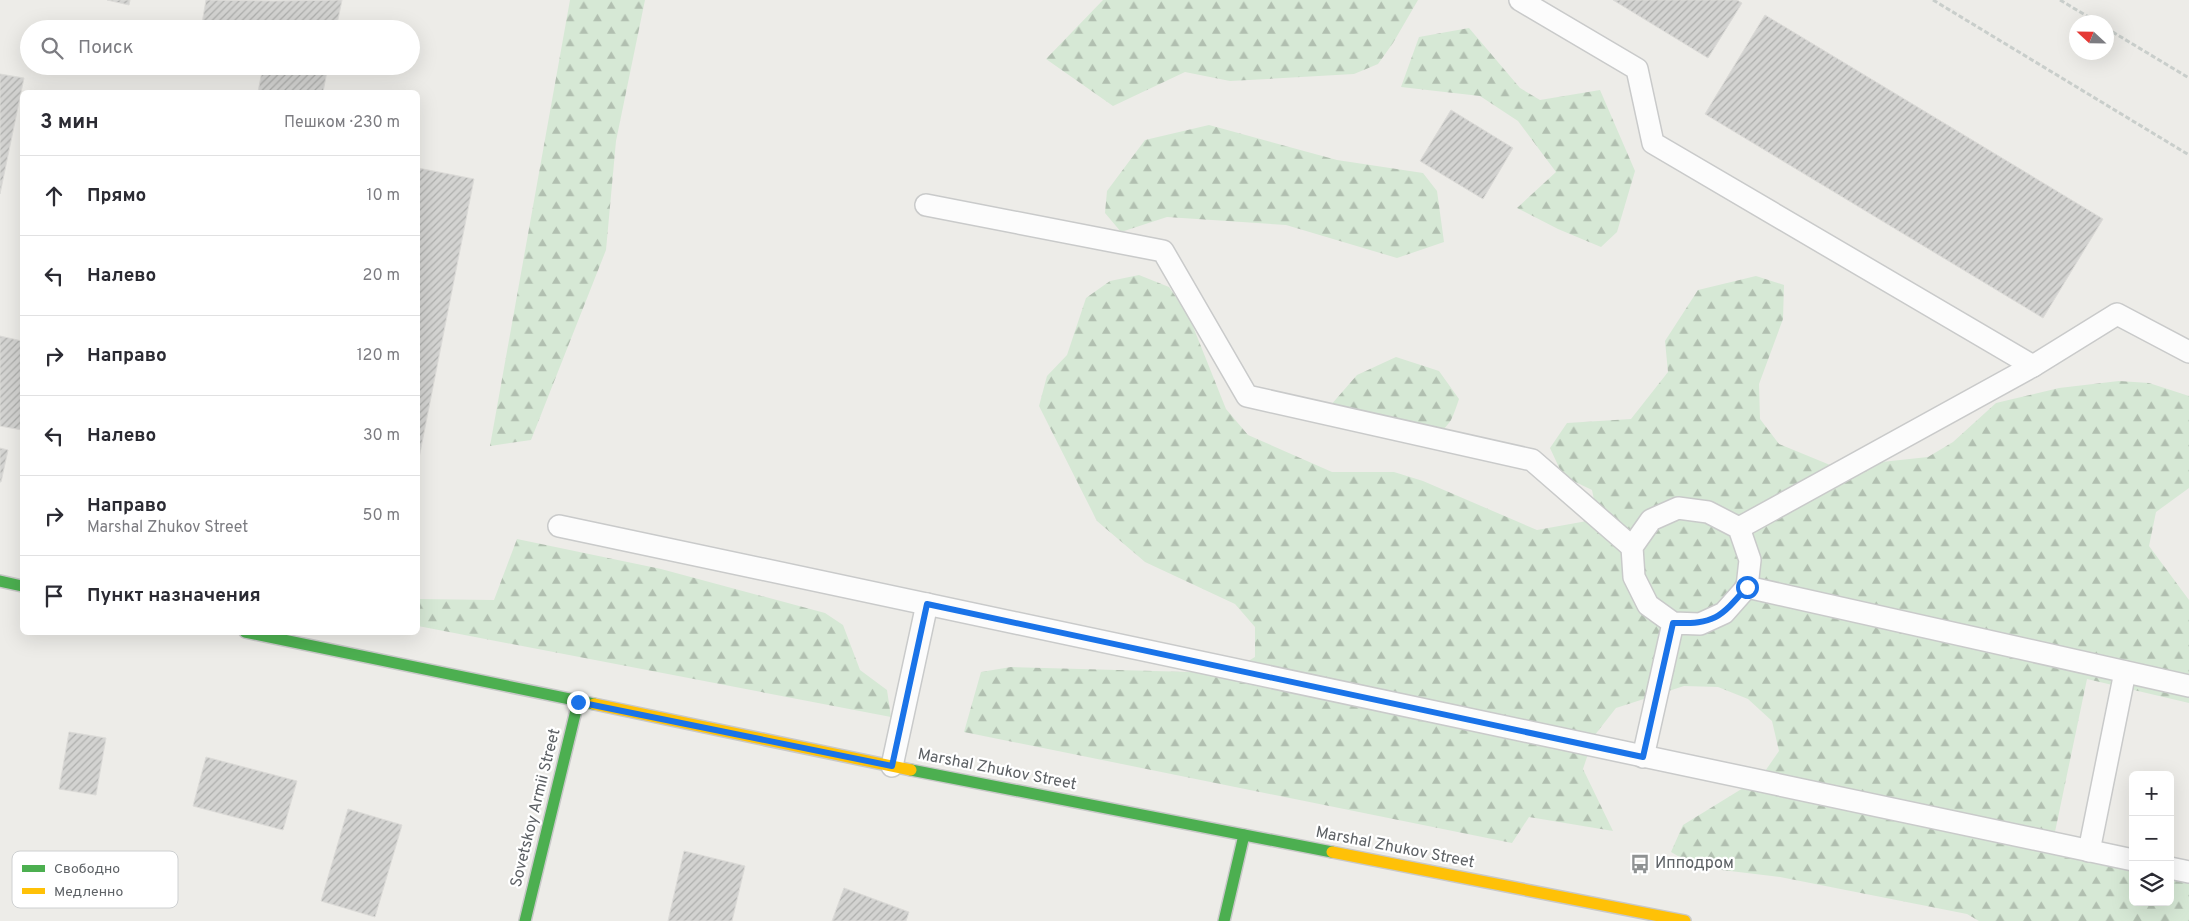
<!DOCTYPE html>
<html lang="ru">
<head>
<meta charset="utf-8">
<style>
  :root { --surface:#fff; --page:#f2f2f3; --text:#2b2b33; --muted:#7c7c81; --line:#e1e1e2 }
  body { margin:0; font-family:Overpass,sans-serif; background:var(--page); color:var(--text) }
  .controls { position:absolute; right:15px; bottom:15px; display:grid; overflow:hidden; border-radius:8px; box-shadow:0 5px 20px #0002 }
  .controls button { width:45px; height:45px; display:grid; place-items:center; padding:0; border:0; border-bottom:1px solid var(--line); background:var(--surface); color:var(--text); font:25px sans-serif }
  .compass { position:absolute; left:2069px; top:15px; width:45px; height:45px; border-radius:50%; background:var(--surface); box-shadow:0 5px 20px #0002; rotate:292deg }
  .stop { position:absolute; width:15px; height:15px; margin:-11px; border:4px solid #1a73e8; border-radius:50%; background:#fff }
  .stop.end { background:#1a73e8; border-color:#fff; box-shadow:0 1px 5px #0008 }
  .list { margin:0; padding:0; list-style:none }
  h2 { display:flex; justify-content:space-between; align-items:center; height:65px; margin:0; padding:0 20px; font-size:21px }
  h2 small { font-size:16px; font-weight:400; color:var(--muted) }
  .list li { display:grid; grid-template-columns:32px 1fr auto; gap:15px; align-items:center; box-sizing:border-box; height:80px; padding:0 20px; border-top:1px solid var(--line) }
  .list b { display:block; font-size:19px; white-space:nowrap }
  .list p { margin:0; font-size:16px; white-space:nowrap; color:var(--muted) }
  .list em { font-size:16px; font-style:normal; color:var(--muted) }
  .icon { flex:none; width:28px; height:28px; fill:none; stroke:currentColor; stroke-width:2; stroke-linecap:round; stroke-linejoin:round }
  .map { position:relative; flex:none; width:2189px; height:921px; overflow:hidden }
  .search { position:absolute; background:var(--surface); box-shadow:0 5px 20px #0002; left:20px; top:20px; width:400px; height:55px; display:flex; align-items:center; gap:12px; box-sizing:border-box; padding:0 18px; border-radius:28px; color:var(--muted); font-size:19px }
  .panel { position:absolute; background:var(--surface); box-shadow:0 5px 20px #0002; left:20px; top:90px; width:400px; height:545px; border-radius:8px }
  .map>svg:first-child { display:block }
  .forest { fill:url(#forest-firs) }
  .building { fill:url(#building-hatch); stroke:#dcdbd8 }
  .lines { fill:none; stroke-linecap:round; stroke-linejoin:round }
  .lane-casing { stroke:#c9caca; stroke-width:24 }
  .fast-casing { stroke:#c8c8c8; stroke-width:14 }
  .slow-casing { stroke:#c8c8c8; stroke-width:14 }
  .path { stroke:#c9cecb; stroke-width:3; stroke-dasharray:5 2.5; stroke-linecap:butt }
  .lane { stroke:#fcfcfc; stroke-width:21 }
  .fast { stroke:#4caf50; stroke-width:11 }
  .slow { stroke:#ffc107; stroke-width:11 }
  .route { stroke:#1a73e8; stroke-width:6 }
  .labels { text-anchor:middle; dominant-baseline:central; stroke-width:4.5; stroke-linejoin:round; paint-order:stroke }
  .street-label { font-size:16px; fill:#5d6165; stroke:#fff }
  .poi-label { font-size:16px; fill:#5d6165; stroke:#fff; text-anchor:start }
  .key { fill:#fff; stroke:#ced0d1; stroke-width:1 }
  .key-label { font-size:14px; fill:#5d6165 }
</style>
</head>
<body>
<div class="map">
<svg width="2189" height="921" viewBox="0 0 2189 921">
  <defs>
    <pattern id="forest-firs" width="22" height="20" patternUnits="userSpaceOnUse" patternTransform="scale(1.25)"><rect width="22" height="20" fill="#d6e8d5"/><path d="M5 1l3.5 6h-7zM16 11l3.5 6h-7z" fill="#b1bfb0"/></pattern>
    <pattern id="building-hatch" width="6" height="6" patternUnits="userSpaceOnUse" patternTransform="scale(1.25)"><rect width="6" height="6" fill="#d3d3d1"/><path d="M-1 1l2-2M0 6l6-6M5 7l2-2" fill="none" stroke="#aeafad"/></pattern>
  </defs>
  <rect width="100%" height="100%" fill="#edece8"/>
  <g class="forest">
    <polygon points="570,0 645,0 616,141 606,250 531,440 490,446"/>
    <polygon points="1103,0 1418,0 1393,43 1378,64 1354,74 1230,81 1185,72 1113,106 1046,59"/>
    <polygon points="1469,28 1520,88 1540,100 1600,90 1635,171 1617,232 1601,247 1558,229 1517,208 1556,172 1518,121 1480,96 1401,87 1419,37"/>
    <polygon points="1209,125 1337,160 1423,173 1437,191 1444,242 1397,258 1286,225 1167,217 1121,232 1105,213 1107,191 1145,140"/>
    <polygon points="1139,275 1169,287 1188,314 1226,409 1248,435 1332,472 1394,472 1423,481 1537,530 1598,519 1592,490 1563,476 1550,448 1567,423 1631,419 1668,372 1665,341 1698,290 1756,276 1784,285 1783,319 1759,384 1760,419 1779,444 1835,467 1928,457 1953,442 1996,403 2059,388 2119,381 2149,383 2189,396 2189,488 2156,512 2149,546 2189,600 2189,703 2087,679 2051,851 2133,869 2133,902 2170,902 2170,877 2189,881 2189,921 1979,921 1967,914 1780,877 1697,867 1671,852 1683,825 1761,777 1779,751 1772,721 1748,699 1718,687 1684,686 1616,708 1594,736 1583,769 1613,831 1529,817 1512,843 964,732 981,672 1011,667 1228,673 1255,657 1255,627 1235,604 1145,562 1097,521 1039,406 1047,376 1067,355 1086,298 1110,281"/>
    <path d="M1396,357L1439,371L1459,399C1457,405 1454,414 1451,420C1428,457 1369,434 1336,427L1330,406L1357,375Z"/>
    <polygon points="517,539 661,569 825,613 843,625 860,670 887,690 891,717 418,626 418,599 494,600"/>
  </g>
  <g class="building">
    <polygon points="107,0 130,0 129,5"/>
    <polygon points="206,0 274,1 342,0 336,29 201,29"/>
    <polygon points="1613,0 1737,0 1742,3 1708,58"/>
    <polygon points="1765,15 2103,219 2043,318 1705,114"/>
    <polygon points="263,66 328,66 323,92 258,92"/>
    <polygon points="0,74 24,78 0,194"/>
    <polygon points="1451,110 1513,148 1483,199 1420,161"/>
    <polygon points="418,168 474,179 418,463"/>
    <polygon points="0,336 22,341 22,430 0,426"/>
    <polygon points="0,448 8,450 1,482 0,482"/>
    <polygon points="69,732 106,738 96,795 59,789"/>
    <polygon points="206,757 297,781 283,830 193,806"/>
    <polygon points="348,809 402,825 375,917 321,901"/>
    <polygon points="684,851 745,866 732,921 668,921"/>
    <polygon points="844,888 909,912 906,921 832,921"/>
  </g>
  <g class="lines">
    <defs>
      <g id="lane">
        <polyline points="1520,0 1637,69 1653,143 2033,366 2117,314 2189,352"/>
        <polyline points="926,205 1163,251 1247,396 1532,460 1632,547"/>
        <polyline points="559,526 2133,860"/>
        <polyline points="1739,528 2033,366"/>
        <polyline points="1747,587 2189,686"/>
        <polyline points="1643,757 1673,623 1648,605 1634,577 1632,547 1651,520 1678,508 1708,512 1739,528 1750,560 1747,587 1724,613 1700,624 1673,623"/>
        <polyline points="892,766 927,604"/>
        <polyline points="2089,851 2125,672"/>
        <polyline points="2170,868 2189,872"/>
      </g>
      <g id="fast">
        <polyline points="0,581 22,586"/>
        <polyline points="245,632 594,704"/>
        <polyline points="911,770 1332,852"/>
        <polyline points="525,921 578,702"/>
        <polyline points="1224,921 1244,835"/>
      </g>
      <g id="slow">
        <polyline points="594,704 911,770"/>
        <polyline points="1332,852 1685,921"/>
      </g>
    </defs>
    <use href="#lane" class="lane-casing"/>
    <use href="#fast" class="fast-casing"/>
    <use href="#slow" class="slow-casing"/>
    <g class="path">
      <polyline points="1933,0 2189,155"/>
      <polyline points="2060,0 2097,22"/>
      <polyline points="2106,28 2189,78"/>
    </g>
    <use href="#lane" class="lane"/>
    <use href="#fast" class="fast"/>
    <use href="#slow" class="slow"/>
  </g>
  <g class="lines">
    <path class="route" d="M578,702L892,766L927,604L1643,757L1673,623C1715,624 1720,618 1747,587"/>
  </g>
  <defs>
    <symbol id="bus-bare" viewBox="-9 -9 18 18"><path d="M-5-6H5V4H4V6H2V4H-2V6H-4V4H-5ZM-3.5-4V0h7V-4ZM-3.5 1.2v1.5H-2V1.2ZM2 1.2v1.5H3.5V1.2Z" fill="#8f9293" stroke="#fff" stroke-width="2.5" paint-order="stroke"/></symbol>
  </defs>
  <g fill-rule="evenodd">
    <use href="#bus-bare" x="1626" y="850" width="28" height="28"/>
  </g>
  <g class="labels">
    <g class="street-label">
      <text transform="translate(997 770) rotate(11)">Marshal Zhukov Street</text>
      <text transform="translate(536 808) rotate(-76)">Sovetskoy Armii Street</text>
      <text transform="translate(1395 848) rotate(11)">Marshal Zhukov Street</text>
    </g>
    <g class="poi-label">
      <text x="1655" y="864">Ипподром</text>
    </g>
  </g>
  <rect x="12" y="851" width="166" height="57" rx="8" class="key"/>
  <rect x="22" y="865" width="23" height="7" fill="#4caf50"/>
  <rect x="22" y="888" width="23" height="6" fill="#ffc107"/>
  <g class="key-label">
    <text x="54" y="873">Свободно</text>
    <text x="54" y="896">Медленно</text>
  </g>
</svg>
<div class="controls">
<button>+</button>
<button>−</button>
<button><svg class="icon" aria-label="layers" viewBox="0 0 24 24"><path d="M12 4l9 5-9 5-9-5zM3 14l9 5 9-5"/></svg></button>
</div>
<svg class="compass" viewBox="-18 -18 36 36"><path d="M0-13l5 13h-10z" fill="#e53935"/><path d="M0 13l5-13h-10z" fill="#7c7c81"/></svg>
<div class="stop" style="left:1747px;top:587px"></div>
<div class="stop end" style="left:578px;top:702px"></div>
<div class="search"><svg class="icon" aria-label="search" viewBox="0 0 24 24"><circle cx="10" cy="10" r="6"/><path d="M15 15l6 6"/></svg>Поиск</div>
<section class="panel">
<h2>3 мин<small>Пешком · 230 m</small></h2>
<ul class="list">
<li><svg class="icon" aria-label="ahead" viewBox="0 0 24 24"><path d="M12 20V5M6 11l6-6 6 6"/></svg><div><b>Прямо</b></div><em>10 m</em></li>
<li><svg class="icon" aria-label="left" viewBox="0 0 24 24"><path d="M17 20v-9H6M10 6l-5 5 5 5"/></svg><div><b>Налево</b></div><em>20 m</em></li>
<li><svg class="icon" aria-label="right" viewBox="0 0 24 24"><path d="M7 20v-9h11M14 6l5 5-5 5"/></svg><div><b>Направо</b></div><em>120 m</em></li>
<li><svg class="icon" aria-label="left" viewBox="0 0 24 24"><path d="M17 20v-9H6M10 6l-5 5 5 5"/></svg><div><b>Налево</b></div><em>30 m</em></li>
<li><svg class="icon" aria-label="right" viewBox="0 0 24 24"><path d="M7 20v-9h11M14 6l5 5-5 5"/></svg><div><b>Направо</b><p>Marshal Zhukov Street</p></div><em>50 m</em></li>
<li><svg class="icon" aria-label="arrive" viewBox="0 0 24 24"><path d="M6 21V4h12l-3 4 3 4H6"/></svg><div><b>Пункт назначения</b></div></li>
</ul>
</section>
</div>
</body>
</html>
